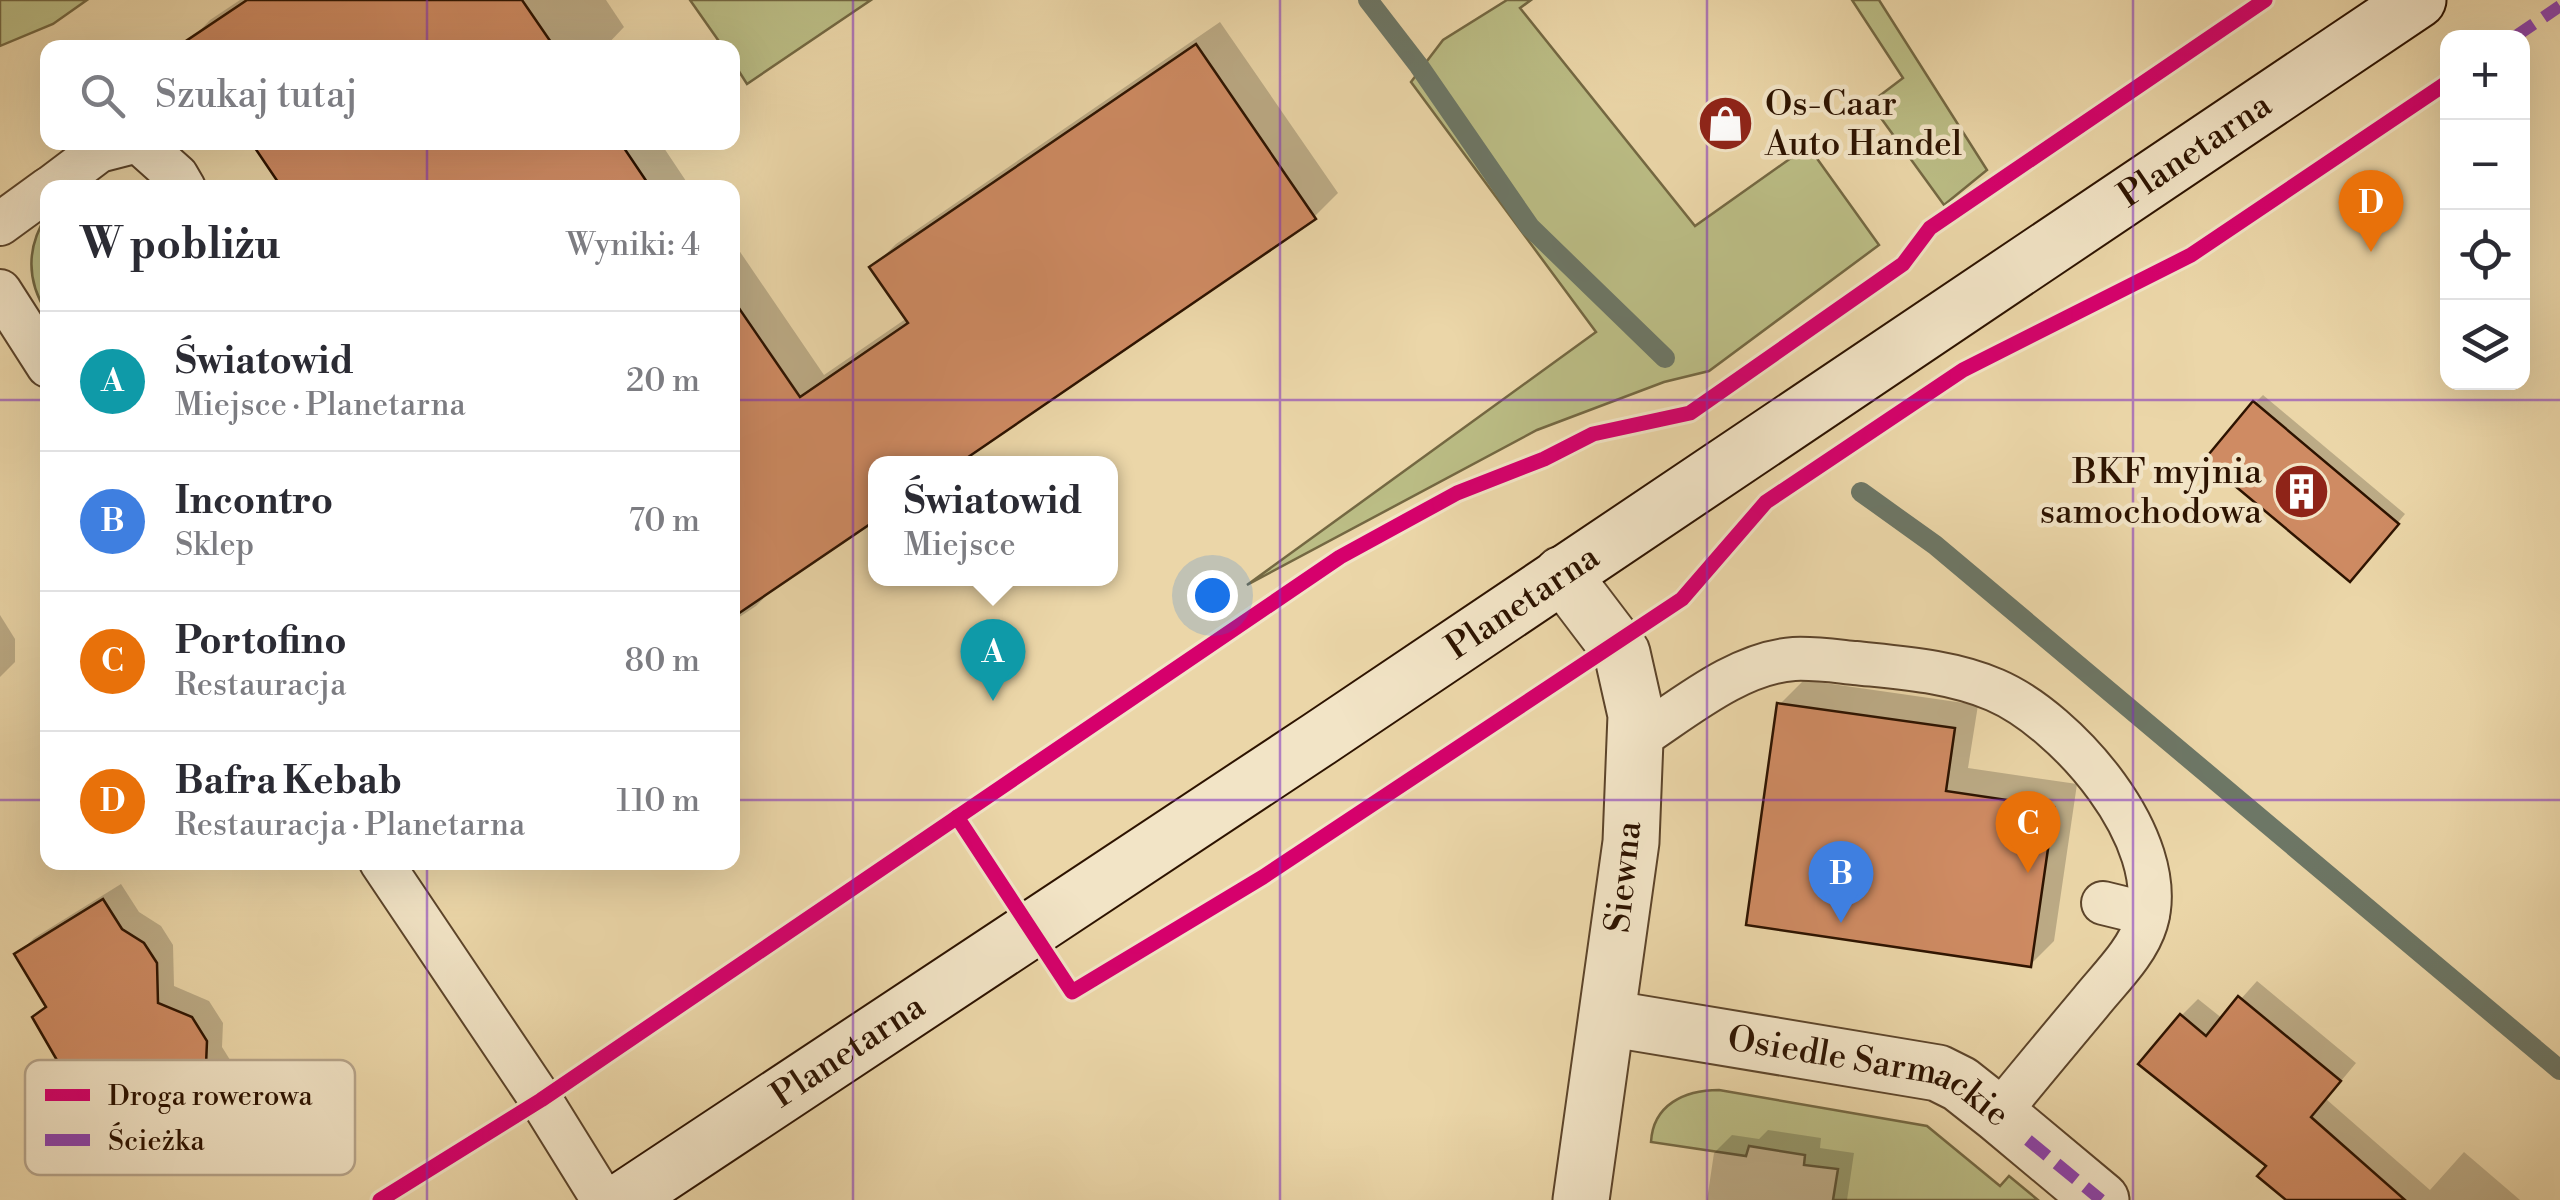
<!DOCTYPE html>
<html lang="pl">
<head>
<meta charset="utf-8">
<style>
  :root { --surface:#fff; --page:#f7f7f7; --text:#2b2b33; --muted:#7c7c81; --line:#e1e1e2; --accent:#d93025 }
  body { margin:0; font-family:"Libre Bodoni",serif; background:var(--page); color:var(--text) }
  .controls { position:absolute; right:30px; top:30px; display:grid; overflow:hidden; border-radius:20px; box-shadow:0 10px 40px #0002 }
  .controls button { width:90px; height:90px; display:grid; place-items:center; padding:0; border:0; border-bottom:2px solid var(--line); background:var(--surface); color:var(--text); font:50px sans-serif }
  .you { position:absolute; left:1212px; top:595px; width:35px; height:35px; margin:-25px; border:8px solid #fff; border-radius:50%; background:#1a73e8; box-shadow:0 0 0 15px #1a73e833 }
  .badge { display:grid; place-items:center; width:65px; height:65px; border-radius:50%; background:var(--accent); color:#fff; font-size:32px; font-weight:700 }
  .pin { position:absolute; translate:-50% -82px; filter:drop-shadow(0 2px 5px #0008) }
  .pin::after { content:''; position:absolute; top:52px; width:35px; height:30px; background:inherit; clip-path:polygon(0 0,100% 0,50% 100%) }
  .popup { position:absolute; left:868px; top:456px; width:250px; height:130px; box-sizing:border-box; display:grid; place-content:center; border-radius:20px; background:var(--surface); filter:drop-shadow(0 2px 8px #0005); font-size:32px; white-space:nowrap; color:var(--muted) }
  .popup b { font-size:38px; color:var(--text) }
  .popup::after { content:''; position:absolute; left:50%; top:100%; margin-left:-20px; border:20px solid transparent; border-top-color:var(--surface) }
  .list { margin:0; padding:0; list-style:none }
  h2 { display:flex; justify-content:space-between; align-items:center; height:130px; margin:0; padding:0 40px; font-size:42px }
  h2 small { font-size:32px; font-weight:400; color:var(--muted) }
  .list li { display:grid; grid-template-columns:65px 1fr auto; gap:30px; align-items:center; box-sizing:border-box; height:140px; padding:0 40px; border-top:2px solid var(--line) }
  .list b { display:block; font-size:38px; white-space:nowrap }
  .list p { margin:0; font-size:32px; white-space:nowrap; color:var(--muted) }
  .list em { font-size:32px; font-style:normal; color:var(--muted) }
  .icon { flex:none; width:55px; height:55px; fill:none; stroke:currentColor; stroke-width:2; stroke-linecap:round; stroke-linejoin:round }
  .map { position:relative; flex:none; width:2560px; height:1200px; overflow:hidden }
  .search { position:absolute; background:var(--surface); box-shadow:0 10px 40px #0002; left:40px; top:40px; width:700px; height:110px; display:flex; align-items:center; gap:25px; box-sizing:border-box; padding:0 35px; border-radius:20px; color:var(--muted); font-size:38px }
  .panel { position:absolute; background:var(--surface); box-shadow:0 10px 40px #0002; left:40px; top:180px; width:700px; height:690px; border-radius:20px }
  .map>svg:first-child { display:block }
  .green { fill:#bbbd85; stroke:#746842; stroke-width:2.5 }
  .shadow { fill:#0003 }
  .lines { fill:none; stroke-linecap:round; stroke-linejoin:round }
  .stream { stroke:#6d7766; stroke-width:20 }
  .building { fill:#cf8b63; stroke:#2d1300; stroke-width:2.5 }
  .lane-casing { stroke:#5c442a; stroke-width:46 }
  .street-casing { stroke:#5c442a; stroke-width:59 }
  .secondary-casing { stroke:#2d1300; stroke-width:59 }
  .lane { stroke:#f2e4c6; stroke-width:42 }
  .street { stroke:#f2e4c6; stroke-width:55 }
  .secondary { stroke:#f2e4c6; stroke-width:55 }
  .quiet { stroke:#8e44ad; stroke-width:12; stroke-dasharray:25 12; stroke-linecap:butt }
  .cycleway-casing { stroke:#f2e4c6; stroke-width:21 }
  .cycleway { stroke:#d6006c; stroke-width:15 }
  .grid { fill:none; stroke:#7b2cbf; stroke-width:2.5; stroke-opacity:0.55 }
  .labels { text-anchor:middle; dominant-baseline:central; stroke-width:9; stroke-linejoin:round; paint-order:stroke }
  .poi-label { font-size:35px; fill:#2d1300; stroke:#f2e4c6; text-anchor:start }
  .street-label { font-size:35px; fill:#2d1300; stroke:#f2e4c6 }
  .key { fill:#f2e4c6; stroke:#b7a58b; stroke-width:2.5 }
  .key-label { font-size:28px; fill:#2d1300 }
</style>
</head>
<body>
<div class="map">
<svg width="2560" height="1200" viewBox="0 0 2560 1200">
  <rect width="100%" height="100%" fill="#ebd6a8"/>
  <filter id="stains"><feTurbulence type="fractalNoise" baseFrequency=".002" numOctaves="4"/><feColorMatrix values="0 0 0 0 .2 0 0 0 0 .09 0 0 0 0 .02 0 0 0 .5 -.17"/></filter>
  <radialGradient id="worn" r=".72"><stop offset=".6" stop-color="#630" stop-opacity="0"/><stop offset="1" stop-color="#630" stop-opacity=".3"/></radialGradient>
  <g class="green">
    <polygon points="0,0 87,0 53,24 0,46"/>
    <polygon points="690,0 871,0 747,84 733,62 732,48 723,47"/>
    <polygon points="1507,0 1531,0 1520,8 1695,226 1808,146 1879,245 1709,371 1664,382 1537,430 1247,585 1596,332 1411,82 1443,40"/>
    <polygon points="1852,0 1879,0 1987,170 1944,205 1870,103 1903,78"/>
    <path d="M47,215V313C26,280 26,248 47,215Z"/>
    <path d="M1719,1090L1927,1126L2000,1186L2009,1176L2038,1200H1833L1838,1169L1804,1165L1805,1155L1749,1146L1746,1156L1651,1142C1653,1105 1684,1090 1719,1090Z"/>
  </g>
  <g class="shadow">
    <polygon points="240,0 606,0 624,27 604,48 189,48 187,44 210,20"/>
    <polygon points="1220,22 1338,193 1314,217 876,463 779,583 756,606 732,622 732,240 824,375 907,318 872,268 896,244"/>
    <polygon points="254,142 660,142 690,187 694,184 697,188 285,188"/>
    <polygon points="2263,395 2405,514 2358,571 2255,403"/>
    <polygon points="0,615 15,639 15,662 0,677"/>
    <polygon points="1804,680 1978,705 1968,768 2077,784 2054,941 2030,965 1780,704"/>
    <polygon points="121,884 139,912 161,926 173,945 174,986 209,1001 223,1023 222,1047 245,1084 227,1101 106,1098 35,1017 47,1005 17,955 34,938"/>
    <polygon points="2257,981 2356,1063 2326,1099 2430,1190 2464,1152 2520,1200 2293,1200 2269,1166 2181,1016 2198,999 2223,1019"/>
    <polygon points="1768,1130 1821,1138 1820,1148 1854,1153 1847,1200 1707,1200 1714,1153 1732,1135 1759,1139"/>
  </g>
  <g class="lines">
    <g class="stream">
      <polyline points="1368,0 1419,66 1530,227 1665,358"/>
      <polyline points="1861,492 1935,545 2560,1070"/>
    </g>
  </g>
  <g class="building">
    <polygon points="247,0 522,0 555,48 186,48 183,43"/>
    <polygon points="1196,44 1316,219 958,464 876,464 876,520 732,618 732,298 800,397 908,323 869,267"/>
    <polygon points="251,142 620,142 651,188 282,188"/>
    <polygon points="2253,401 2399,524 2350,582 2204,460"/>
    <polygon points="1777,703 1955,728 1946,791 2054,807 2031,967 1746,925"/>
    <polygon points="103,899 122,929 144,943 157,963 158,1003 192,1017 207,1041 206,1065 229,1103 139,1159 105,1101 91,1110 58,1062 32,1017 46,1007 14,954"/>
    <polygon points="2238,996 2341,1081 2311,1117 2405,1200 2286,1200 2257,1176 2266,1166 2138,1064 2180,1014 2206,1036"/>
  </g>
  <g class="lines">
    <defs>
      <g id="lane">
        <polyline points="139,142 177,176 184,188"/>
        <polyline points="50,188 99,151 134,142"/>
        <polyline points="0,224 48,189"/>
        <polyline points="0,291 48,366"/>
        <path d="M1634,741C1681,711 1736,663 1794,659C1814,658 1835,661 1855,663C1902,668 1951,671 1995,690C2067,721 2171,840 2146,923C2137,953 2109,979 2090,1003C2059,1040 2028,1077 1998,1114"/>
        <polyline points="381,862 541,1100 603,1200"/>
        <polyline points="2103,903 2148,914"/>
      </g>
      <g id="street">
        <polyline points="1562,574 1622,653 1636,715 1631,842 1581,1200"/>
        <path id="s1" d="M1607,1018L1938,1073L1960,1084L1998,1114L2101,1200"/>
      </g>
      <g id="secondary">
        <path id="s2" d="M623,1200L1319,739L2418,0"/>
      </g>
    </defs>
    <use href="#lane" class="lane-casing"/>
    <use href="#street" class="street-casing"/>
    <use href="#secondary" class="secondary-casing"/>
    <use href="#lane" class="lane"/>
    <use href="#street" class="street"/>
    <use href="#secondary" class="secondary"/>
    <g class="quiet">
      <polyline points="2513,38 2560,6"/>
      <polyline points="2028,1140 2101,1200"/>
    </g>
    <defs>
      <g id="cycleway">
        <polyline points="957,817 1072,992 1263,877 1682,599 1766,502 1963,370 2191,255 2448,82"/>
        <polyline points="380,1200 541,1100 1340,557 1457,493 1544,459 1593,434 1690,413 1903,264 1930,228 2265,0"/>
      </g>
    </defs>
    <use href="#cycleway" class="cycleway-casing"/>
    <use href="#cycleway" class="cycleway"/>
  </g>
  <path class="grid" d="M427,0V48M853,0V1200M1280,0V1200M1707,0V1200M2133,0V1200M427,142V188M0,400H48M732,400H2560M0,800H48M732,800H2560M427,862V1200"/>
  <defs>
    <symbol id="shop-disc" viewBox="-11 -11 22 22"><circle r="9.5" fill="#8f2418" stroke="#f2e4c6"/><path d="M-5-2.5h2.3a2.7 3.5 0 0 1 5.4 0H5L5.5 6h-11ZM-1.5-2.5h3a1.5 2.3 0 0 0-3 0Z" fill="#fff"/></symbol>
    <symbol id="building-disc" viewBox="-11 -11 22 22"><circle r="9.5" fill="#8f2418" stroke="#f2e4c6"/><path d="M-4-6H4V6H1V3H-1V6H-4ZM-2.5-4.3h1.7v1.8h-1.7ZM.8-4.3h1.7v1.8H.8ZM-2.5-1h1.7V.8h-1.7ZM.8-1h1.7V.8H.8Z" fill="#fff"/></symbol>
  </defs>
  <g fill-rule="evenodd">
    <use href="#shop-disc" x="1694" y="92" width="63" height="63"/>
    <use href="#building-disc" x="2270" y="460" width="63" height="63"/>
  </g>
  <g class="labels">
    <g class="poi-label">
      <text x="1765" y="104">Os-Caar<tspan x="1765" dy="40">Auto Handel</tspan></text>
      <text x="2262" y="472" text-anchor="end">BKF myjnia<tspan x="2262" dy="40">samochodowa</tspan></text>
    </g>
    <g class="street-label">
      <text stroke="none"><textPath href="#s2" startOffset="1890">Planetarna</textPath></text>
      <text stroke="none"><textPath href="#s2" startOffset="1080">Planetarna</textPath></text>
      <text transform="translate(1624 877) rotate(-84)">Siewna</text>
      <text stroke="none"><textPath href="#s2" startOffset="270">Planetarna</textPath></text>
      <text stroke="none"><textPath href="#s1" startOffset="270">Osiedle Sarmackie</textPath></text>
    </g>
  </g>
  <rect x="25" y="1060" width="330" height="115" rx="15" class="key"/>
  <rect x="45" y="1089" width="45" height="12" fill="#d6006c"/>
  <rect x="45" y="1134" width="45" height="12" fill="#8e44ad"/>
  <g class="key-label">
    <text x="108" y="1105">Droga rowerowa</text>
    <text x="108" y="1150">Ścieżka</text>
  </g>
  <rect width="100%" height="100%" filter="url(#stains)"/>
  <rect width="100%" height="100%" fill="url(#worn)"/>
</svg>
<div class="controls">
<button>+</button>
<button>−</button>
<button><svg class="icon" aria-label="locate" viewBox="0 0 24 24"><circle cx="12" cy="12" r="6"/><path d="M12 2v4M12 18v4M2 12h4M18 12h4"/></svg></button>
<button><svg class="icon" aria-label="layers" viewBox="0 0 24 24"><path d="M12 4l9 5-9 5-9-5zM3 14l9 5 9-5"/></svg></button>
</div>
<div class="you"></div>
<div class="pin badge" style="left:993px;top:701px;background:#0f9aa8">A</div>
<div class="popup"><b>Światowid</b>Miejsce</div>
<div class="pin badge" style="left:1841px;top:923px;background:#3f7fe0">B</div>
<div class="pin badge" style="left:2028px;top:873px;background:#e8710a">C</div>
<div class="pin badge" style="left:2371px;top:252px;background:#e8710a">D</div>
<div class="search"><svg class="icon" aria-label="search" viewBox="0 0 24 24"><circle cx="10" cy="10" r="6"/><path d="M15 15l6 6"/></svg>Szukaj tutaj</div>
<section class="panel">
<h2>W pobliżu<small>Wyniki: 4</small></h2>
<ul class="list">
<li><span class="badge" style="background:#0f9aa8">A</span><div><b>Światowid</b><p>Miejsce · Planetarna</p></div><em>20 m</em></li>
<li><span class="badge" style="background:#3f7fe0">B</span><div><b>Incontro</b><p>Sklep</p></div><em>70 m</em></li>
<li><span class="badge" style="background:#e8710a">C</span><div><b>Portofino</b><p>Restauracja</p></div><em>80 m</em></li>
<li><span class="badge" style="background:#e8710a">D</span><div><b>Bafra Kebab</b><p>Restauracja · Planetarna</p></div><em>110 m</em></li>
</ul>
</section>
</div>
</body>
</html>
